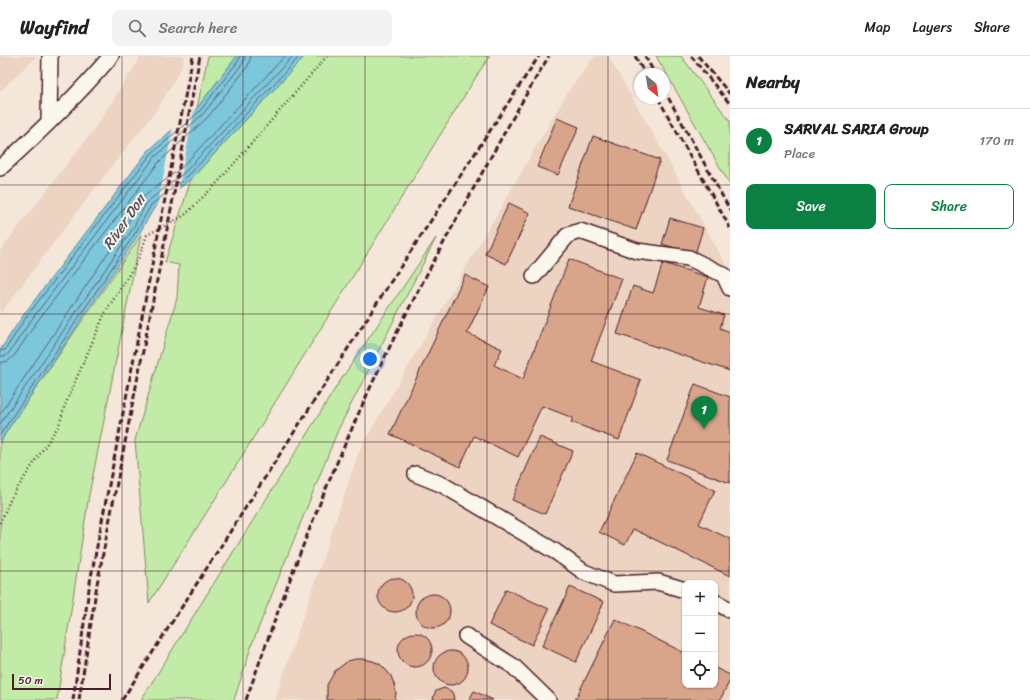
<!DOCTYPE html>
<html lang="en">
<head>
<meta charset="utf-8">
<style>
  :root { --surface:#fff; --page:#f2f2f2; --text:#222; --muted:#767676; --line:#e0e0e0; --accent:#0b8043 }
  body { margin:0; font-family:Sriracha,sans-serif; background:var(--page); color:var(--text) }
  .controls { position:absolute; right:12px; bottom:12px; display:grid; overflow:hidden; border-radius:8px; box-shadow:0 1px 3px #0004 }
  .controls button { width:36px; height:36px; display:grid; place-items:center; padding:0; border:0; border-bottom:1px solid var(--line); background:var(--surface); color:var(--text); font:20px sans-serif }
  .compass { position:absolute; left:634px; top:12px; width:36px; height:36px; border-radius:50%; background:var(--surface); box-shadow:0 1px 3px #0004; rotate:150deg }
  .scale { position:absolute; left:12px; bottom:10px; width:99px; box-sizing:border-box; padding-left:4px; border:2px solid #4a1f2b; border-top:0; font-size:11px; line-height:14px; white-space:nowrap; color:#4a1f2b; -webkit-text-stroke:3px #fbf7ec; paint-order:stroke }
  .you { position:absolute; left:370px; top:303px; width:14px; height:14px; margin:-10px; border:3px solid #fff; border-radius:50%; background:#1a73e8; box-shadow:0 0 0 6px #1a73e833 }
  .badge { display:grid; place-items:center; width:26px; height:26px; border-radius:50%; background:var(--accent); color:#fff; font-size:13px; font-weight:700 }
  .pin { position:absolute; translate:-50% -33px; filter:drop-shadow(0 1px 2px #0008) }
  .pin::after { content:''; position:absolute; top:21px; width:14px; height:12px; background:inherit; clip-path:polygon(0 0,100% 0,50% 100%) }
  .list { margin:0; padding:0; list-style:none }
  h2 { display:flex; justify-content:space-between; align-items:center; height:52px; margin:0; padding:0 16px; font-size:17px }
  h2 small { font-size:13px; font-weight:400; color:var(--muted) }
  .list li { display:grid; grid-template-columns:26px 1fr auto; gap:12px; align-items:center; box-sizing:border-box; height:64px; padding:0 16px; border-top:1px solid var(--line) }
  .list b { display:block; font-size:15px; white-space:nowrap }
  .list p { margin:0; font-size:13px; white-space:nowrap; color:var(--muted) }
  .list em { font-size:13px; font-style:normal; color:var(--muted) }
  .actions { display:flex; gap:8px; padding:12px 16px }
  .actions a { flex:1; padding:9px 0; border:1px solid var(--accent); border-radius:8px; text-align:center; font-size:14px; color:var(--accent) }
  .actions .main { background:var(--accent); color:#fff }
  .icon { flex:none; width:22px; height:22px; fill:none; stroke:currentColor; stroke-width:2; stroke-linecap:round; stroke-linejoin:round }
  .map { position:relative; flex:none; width:730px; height:644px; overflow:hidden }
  header { display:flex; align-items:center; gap:24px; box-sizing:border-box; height:56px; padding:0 20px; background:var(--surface); border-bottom:1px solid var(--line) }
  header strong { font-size:19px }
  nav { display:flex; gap:22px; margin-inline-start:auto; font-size:14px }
  .search { width:280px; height:36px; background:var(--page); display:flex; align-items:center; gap:10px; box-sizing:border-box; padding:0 14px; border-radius:8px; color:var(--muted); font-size:15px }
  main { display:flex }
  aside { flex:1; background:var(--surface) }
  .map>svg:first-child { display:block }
  .built { fill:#ecd3c2; fill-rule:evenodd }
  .green { fill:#c1eba6; stroke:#868568 }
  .water { fill:#7cc7dc; stroke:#688495 }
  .pier { fill:#f4e7d9 }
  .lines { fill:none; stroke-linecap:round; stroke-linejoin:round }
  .shore { stroke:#5e6272; stroke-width:1 }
  .building { fill:#d8a58b; stroke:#4a1f2b }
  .minor-casing { stroke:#4a1f2b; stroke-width:18 }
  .path { stroke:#4a1f2b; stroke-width:2.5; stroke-dasharray:1 3; stroke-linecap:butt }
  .minor { stroke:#fbf7ec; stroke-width:15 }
  .rail { stroke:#4a1f2b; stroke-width:3; stroke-dasharray:6 3; stroke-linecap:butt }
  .grid { fill:none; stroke:#4a1f2b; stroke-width:1; stroke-opacity:0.55 }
  .labels { text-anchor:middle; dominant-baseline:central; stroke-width:4; stroke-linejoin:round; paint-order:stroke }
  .water-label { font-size:15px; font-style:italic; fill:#595160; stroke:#fbf7ec }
</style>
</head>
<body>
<header>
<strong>Wayfind</strong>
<div class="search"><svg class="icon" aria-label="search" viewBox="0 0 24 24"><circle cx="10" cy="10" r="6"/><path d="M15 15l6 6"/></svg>Search here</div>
<nav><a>Map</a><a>Layers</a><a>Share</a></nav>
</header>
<main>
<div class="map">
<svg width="730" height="644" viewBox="0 0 730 644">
  <rect width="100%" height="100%" fill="#f4e7d9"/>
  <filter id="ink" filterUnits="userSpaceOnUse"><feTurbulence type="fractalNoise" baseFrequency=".025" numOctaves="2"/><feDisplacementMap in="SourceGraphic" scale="8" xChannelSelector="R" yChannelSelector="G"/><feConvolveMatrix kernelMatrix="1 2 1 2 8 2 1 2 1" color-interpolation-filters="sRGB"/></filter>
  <g filter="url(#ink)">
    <g class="built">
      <polygon points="0,0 37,0 0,35"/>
      <polygon points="140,0 185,0 180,14 158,52 108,115 0,258 0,195 97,69 136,8"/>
      <path d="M595,0H608L650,72L730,216V644H275L359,395L569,34ZM685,527H715V629H685Z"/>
    </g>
    <g class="green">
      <polygon points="208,0 237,0 197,52"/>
      <polygon points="305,0 490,0 479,16 226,426 149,547 135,384 177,242 179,209 165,206 191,123"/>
      <polygon points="656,0 681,0 730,65 730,129"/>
      <polygon points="141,179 89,439 57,644 0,644 0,387 8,373"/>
      <polygon points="436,182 338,374 252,588 234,644 141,644 338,328"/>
    </g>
    <polygon class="water" points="237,0 305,0 191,123 154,152 139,178 8,373 0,387 0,294 24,258 148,95 197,52"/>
    <polygon class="pier" points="195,51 178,136 157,152 173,71"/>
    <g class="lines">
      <g class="shore">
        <polyline points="0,295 5,294 27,260 151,98 200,55 239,4 240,0"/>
        <polyline points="0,300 5,300 9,297 32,263 154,102 203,58 243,7 245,0"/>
        <polyline points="0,307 8,305 14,300 36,267 159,106 208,61 248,10 251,0"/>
        <polyline points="0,358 126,170 143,141 181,112 285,0"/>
        <polyline points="0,368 132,174 147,146 185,116 293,0"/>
        <polyline points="0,379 136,176 151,149 188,120 300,0"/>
      </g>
    </g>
    <g class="building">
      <polygon points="557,62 579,71 558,119 537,111"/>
      <polygon points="593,80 660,104 636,174 568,150"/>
      <polygon points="509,147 530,157 506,208 485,198"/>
      <polygon points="670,162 703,172 695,198 662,188"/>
      <polygon points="569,203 622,223 591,305 641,324 619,384 571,366 573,362 542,350 518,401 474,380 460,411 390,378 465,219 489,231 467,277 502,293 494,309 523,323"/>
      <polygon points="663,207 708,221 699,251 724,259 720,272 730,276 730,315 617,278 633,230 653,237"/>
      <polygon points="695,328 730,341 730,427 667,404"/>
      <polygon points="540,381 573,395 545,458 512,444"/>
      <polygon points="637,397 715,434 699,468 730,483 730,520 633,473 625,489 599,476"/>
      <circle cx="395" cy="539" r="17"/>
      <polygon points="570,531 604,546 576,606 542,590"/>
      <polygon points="506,533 549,553 532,589 489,569"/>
      <circle cx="433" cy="555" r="17"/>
      <polygon points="615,563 685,597 685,629 715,629 715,612 730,619 730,624 720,644 575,644"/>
      <circle cx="415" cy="594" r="17"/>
      <circle cx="451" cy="612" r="17"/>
      <polygon points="356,603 364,603 373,605 380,608 386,614 391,620 394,628 396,637 395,644 327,644 327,629 335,615 348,605"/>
      <polygon points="444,632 451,635 453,638 454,644 433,644 434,639 436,635"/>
      <polygon points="474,635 493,644 469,644"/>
    </g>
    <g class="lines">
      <defs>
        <g id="minor">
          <polyline points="49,65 50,0"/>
          <path d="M0,112C39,77 77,40 111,0"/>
          <polyline points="534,220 568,179 580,175 637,195 689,202 724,219 730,232"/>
          <polyline points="416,418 443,429 556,496 584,516 614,528 658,526 685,534"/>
          <polyline points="715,546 730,554"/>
          <polyline points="466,580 513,610 548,644"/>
        </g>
      </defs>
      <use href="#minor" class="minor-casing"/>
      <polyline class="path" points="0,467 11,442 59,369 65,349 105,257 138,204 147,179 185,159 219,125 327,0"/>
      <use href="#minor" class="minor"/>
      <g class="rail">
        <polyline points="635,0 645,18"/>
        <polyline points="645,0 655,18"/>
        <polyline points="691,0 730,48"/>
        <polyline points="698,0 730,38"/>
        <polyline points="664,34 730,154"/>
        <polyline points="658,42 730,172"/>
        <polyline points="73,644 90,526 193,0"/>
        <polyline points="79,644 97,528 173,143 200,0"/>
        <polyline points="122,644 388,230 539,0"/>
        <path d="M246,644C278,554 311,464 350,377C384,298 424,222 466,146C493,97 520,48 549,0"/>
      </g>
    </g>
  </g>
  <path class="grid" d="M122,0V644M243,0V644M365,0V644M487,0V644M608,0V644M0,129H730M0,258H730M0,386H730M0,515H730"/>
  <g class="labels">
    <g class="water-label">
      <text transform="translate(124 166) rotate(-55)">River Don</text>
    </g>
  </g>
</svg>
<div class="controls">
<button>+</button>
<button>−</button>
<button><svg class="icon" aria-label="locate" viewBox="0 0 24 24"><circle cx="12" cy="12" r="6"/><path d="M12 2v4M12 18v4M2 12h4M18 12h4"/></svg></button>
</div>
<svg class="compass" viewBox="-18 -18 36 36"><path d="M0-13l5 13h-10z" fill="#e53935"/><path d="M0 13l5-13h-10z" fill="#767676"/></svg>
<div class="scale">50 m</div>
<div class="you"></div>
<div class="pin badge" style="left:704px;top:373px">1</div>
</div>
<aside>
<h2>Nearby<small></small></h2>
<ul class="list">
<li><span class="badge">1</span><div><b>SARVAL SARIA Group</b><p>Place</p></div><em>170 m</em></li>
</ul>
<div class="actions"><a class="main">Save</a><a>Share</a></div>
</aside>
</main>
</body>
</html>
